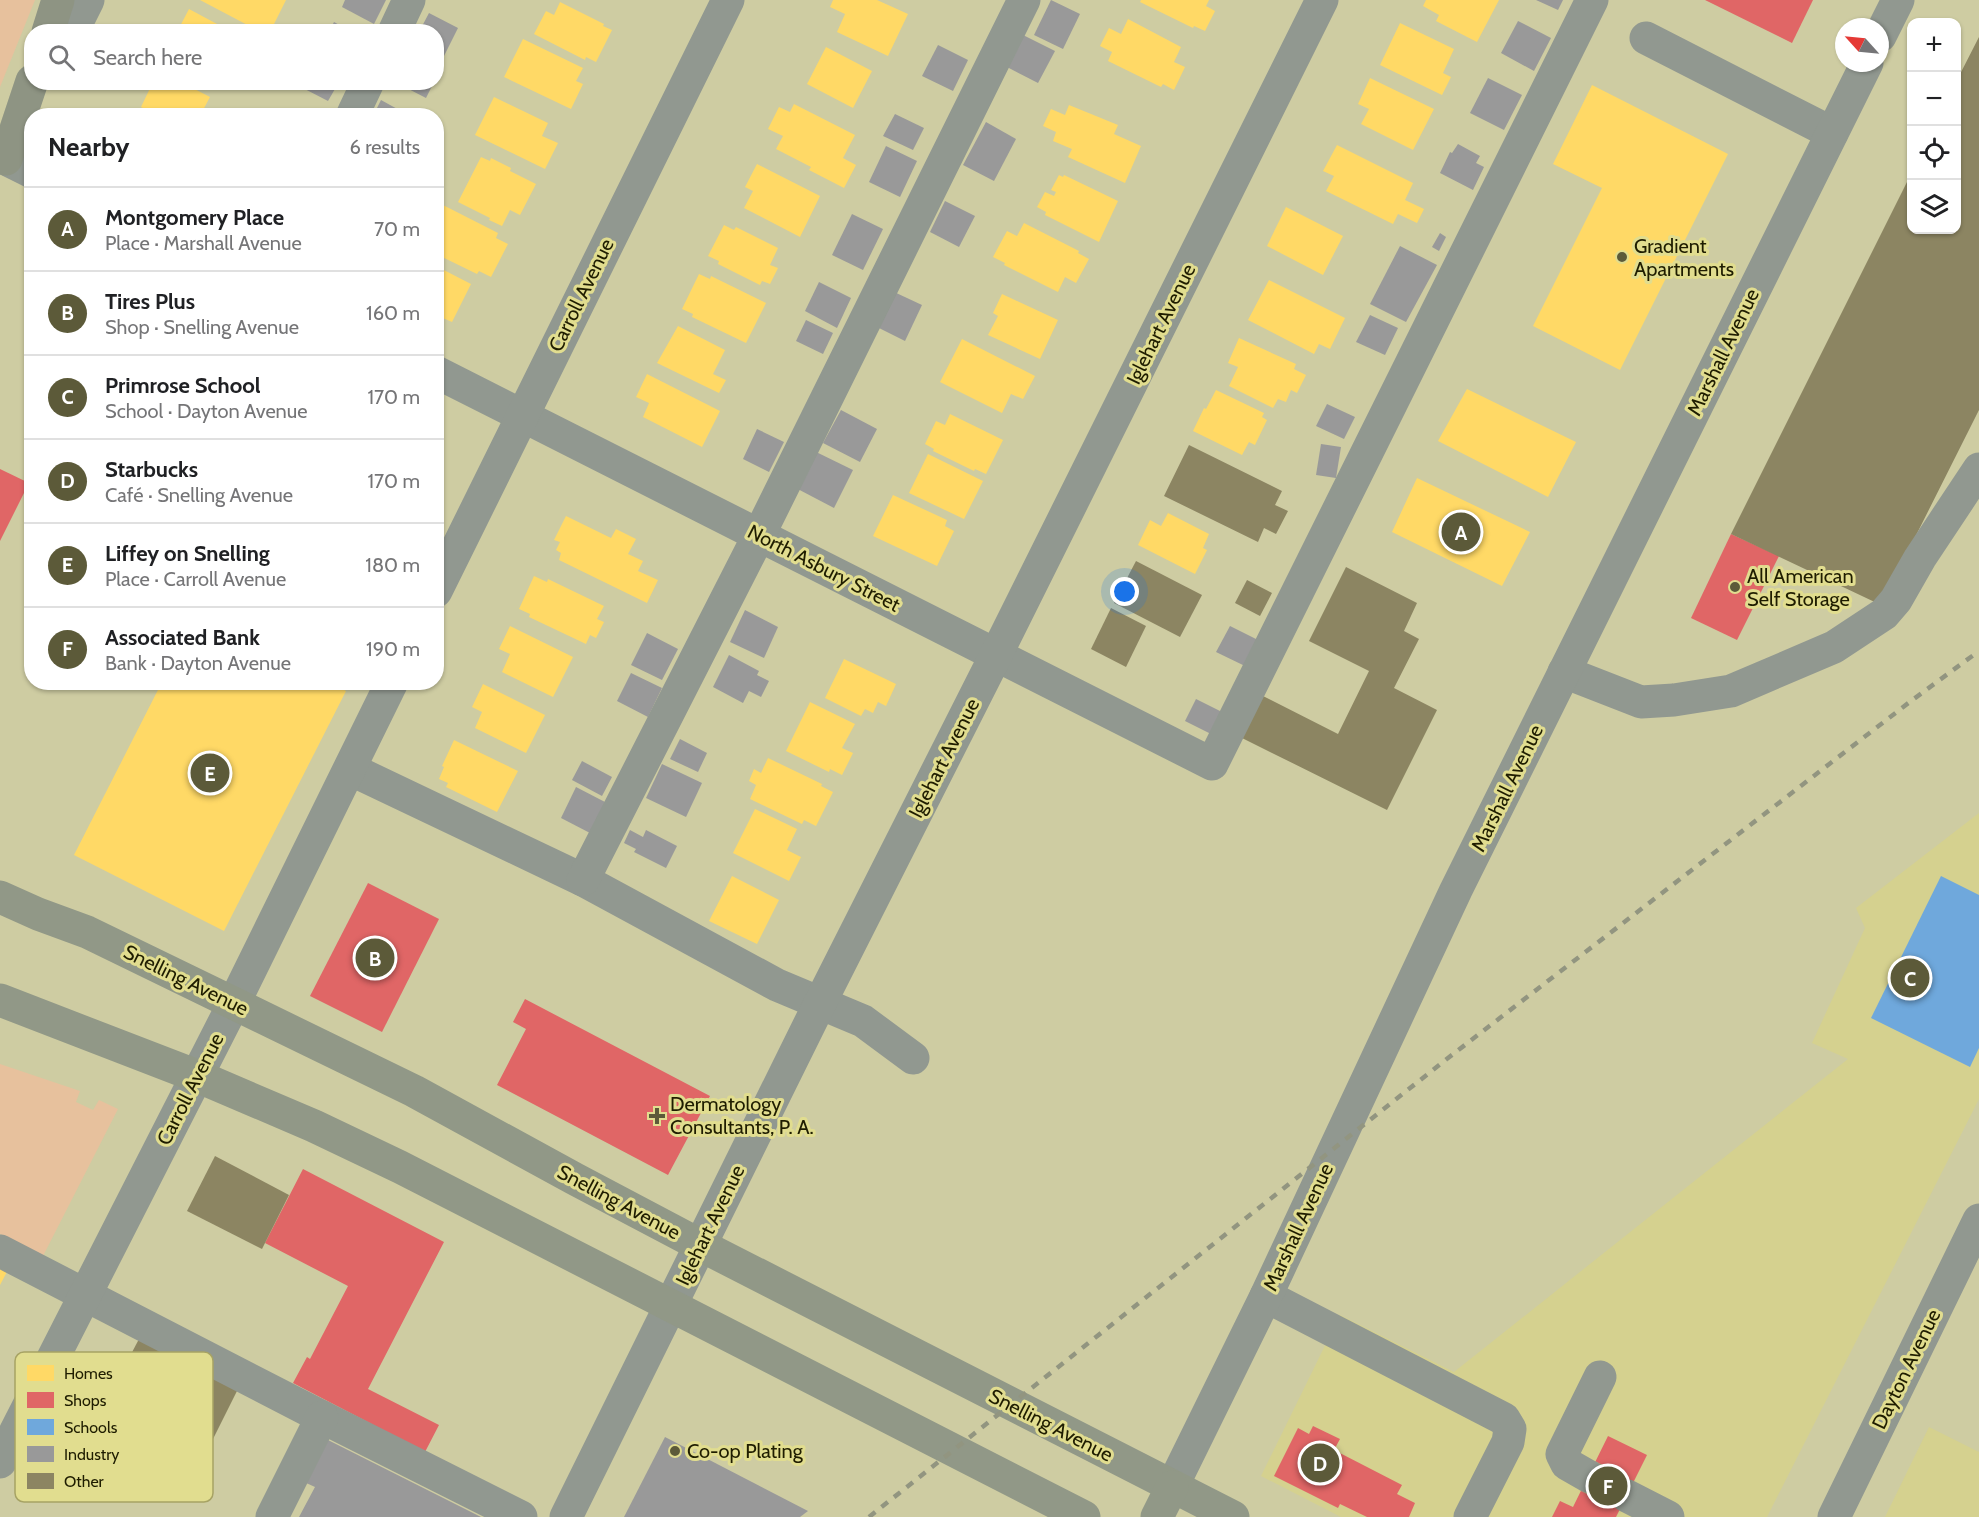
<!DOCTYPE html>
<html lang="en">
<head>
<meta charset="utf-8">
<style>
  :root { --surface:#fff; --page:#f6f6f6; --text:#202124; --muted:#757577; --line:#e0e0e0; --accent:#5c5a39 }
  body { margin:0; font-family:Cabin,sans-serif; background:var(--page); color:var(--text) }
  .controls { position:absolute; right:18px; top:18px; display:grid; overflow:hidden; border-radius:12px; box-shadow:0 2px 4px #0004 }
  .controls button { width:54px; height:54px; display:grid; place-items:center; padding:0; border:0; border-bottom:2px solid var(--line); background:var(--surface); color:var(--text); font:30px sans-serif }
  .compass { position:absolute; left:1835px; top:18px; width:54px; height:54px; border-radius:50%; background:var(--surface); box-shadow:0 2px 4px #0004; rotate:297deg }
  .you { position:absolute; left:1125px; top:592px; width:21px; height:21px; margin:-15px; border:4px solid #fff; border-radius:50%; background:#1a73e8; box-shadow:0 0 0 9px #1a73e833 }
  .badge { display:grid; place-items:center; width:39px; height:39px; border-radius:50%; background:var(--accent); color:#fff; font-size:20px; font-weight:700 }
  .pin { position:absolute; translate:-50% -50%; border:3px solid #fff; box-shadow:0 2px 6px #0006 }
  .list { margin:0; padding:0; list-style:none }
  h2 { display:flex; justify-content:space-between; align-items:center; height:78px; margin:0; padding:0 24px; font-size:26px }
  h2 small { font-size:20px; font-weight:400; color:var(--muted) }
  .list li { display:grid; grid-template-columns:39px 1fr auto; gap:18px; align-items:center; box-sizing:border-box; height:84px; padding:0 24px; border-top:2px solid var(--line) }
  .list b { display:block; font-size:22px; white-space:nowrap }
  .list p { margin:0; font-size:20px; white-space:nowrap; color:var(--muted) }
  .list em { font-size:20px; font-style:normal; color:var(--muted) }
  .icon { flex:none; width:33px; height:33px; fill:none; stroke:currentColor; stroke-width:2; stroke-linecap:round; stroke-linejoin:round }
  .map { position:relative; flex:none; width:1979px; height:1517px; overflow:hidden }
  .search { position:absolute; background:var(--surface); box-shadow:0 2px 4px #0004; left:24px; top:24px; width:420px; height:66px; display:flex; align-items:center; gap:15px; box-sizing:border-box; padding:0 21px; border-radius:24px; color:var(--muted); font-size:22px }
  .panel { position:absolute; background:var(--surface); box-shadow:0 2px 4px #0004; left:24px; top:108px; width:420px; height:582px; border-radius:24px }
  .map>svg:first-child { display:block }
  .built { fill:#d5d18f }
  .green { fill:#e7c19d }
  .homes { fill:#ffd966 }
  .shops { fill:#e06666 }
  .schools { fill:#6fa8dc }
  .industry { fill:#999 }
  .building { fill:#8c8562 }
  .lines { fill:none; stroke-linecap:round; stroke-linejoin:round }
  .minor-tunnel { stroke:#aba982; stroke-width:33; stroke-dasharray:33 16; stroke-linecap:butt }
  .minor { stroke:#919890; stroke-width:33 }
  .major { stroke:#919887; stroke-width:33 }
  .highway { stroke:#8e9483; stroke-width:33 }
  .rail { stroke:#929580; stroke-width:4.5; stroke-dasharray:8 8; stroke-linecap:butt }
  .poi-dot { fill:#5c5a39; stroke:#e1dd8f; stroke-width:2 }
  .labels { text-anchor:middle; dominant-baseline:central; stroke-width:6; stroke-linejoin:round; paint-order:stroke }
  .poi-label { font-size:20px; fill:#1f1d00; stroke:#e1dd8f; text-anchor:start }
  .street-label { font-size:20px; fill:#1f1d00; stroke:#e1dd8f }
  .key { fill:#e1dd8f; stroke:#a7a364; stroke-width:1.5 }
  .key-label { font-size:16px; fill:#1f1d00 }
</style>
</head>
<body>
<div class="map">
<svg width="1979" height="1517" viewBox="0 0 1979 1517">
  <rect width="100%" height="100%" fill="#cecca2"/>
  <g class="built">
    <polygon points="1979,813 1979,1099 1767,1517 1341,1517 1261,1476 1340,1315 1454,1372 1848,1059 1812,1043 1865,928 1856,908"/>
    <polygon points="1929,1427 1979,1452 1979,1517 1885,1517"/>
  </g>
  <g class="green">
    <polygon points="0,0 35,0 0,87"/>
    <polygon points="0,1064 80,1091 76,1102 93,1110 99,1100 118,1109 43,1256 0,1234"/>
  </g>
  <g class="homes">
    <polygon points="200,0 286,0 270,32 261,32"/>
    <polygon points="833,0 877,0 908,14 888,56 837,32 845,14 830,7"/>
    <polygon points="1141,0 1209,0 1206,6 1215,11 1205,31 1194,26 1193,28 1140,2"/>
    <polygon points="1426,0 1499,0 1477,42 1436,21 1439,15 1423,6"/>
    <polygon points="560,2 604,24 603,26 612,30 596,62 586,57 585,60 534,34 546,11 554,15"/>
    <polygon points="189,9 232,32 177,32"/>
    <polygon points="1128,19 1181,47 1174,62 1185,67 1174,90 1163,84 1161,87 1108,61 1112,52 1100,46 1109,28 1121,34"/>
    <polygon points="1400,23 1454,49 1443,73 1451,77 1442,95 1380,65"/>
    <polygon points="523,39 583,68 576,81 583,84 571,109 504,77"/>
    <polygon points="826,47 872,71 853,108 807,84"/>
    <polygon points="1370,78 1434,109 1413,150 1361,124 1369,109 1358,104"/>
    <polygon points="153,82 181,82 210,97 202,112 211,116 157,116 141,107"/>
    <polygon points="1592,85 1728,154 1620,370 1533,326 1602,188 1553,164"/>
    <polygon points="494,97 548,123 542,136 558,143 545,169 475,135"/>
    <polygon points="794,104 855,135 843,158 856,165 844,188 809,170 811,167 776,149 783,136 768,129 779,107 790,112"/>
    <polygon points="1069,105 1118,125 1114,134 1141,146 1125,183 1068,157 1072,149 1053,141 1056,132 1043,126 1051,109 1065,115"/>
    <polygon points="1337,145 1413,183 1405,200 1424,209 1417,223 1398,214 1393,224 1326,191 1334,176 1323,171"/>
    <polygon points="481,157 490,161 491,158 511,168 510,171 536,184 520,215 510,210 502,226 489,220 490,218 458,202"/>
    <polygon points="757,164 820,196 800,237 744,208 753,191 745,187"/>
    <polygon points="1059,175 1063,177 1064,175 1118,201 1099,242 1045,215 1046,212 1037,207 1045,192 1054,196 1056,192 1051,190"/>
    <polygon points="441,204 498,233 496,238 508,244 491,277 479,271 477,274 436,254 436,213"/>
    <polygon points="1286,207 1343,236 1323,275 1267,246"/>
    <polygon points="1024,223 1079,251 1078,253 1089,259 1076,283 1065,277 1058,292 1004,265 1005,263 993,257 1007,231 1017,236"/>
    <polygon points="724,225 734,230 736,227 778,248 770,265 778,268 770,284 762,281 760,285 718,264 719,261 708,256"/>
    <polygon points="436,266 471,284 452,322 436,315"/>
    <polygon points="699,274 710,279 711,276 766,303 746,343 692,317 693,314 682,309"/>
    <polygon points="1269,280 1345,318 1330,349 1319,344 1314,354 1248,320"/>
    <polygon points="1002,294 1058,320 1040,359 988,335 998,316 993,313"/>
    <polygon points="678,326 725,350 713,374 726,380 719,393 657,363"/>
    <polygon points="1239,338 1296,364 1294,369 1306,375 1297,393 1291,390 1286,402 1278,399 1273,408 1229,386 1238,367 1228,363"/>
    <polygon points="962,339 1035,376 1023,399 1011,394 1002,413 940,382"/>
    <polygon points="647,374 720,411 702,447 643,417 649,403 636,397"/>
    <polygon points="1467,389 1576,442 1548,497 1438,441"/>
    <polygon points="1216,390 1264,413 1262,417 1267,420 1255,445 1249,442 1242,455 1193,431 1204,408 1206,409"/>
    <polygon points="950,414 1003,440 986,474 975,469 974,471 933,451 934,449 925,444 936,421 945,425"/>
    <polygon points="928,454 983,481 964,519 909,493"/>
    <polygon points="1417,478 1530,532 1502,586 1392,532"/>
    <polygon points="893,495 947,520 945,526 954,531 937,566 873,536"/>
    <polygon points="1168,513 1209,534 1203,548 1207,550 1195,574 1138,545 1150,520 1161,526"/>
    <polygon points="566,516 611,538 616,529 636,539 628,554 643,561 638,571 658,580 647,603 559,560 561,553 556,550 560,542 554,540"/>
    <polygon points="534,576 547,582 548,579 604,606 597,619 604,622 596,638 590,635 586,644 529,617 530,614 519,609"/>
    <polygon points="510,626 573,657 553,697 502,672 510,654 499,649"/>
    <polygon points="844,659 896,684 886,706 878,702 873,713 865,709 861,716 825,698"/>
    <polygon points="162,682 329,682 346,691 224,931 74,855"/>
    <polygon points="483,684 545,715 526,753 475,728 482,712 472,707"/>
    <polygon points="810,702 855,724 842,748 853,753 842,775 830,769 829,772 786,751"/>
    <polygon points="454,740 518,771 497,812 446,787 448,783 439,779 444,767 442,766"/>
    <polygon points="768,758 822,784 821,786 833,792 816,826 804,820 802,824 750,799 756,785 749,781 754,769 761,773"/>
    <polygon points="755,809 797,829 787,850 801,857 789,881 733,853"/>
    <polygon points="732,876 779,900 757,944 709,921"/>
    <polygon points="0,1261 10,1266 0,1285"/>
  </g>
  <g class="shops">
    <polygon points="1705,0 1813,0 1792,43"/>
    <polygon points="0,469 29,483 0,541"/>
    <polygon points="1731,534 1779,556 1737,640 1691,618"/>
    <polygon points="368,883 439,919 382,1032 310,996"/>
    <polygon points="525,999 710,1096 668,1175 497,1085 526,1029 513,1022"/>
    <polygon points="303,1169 444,1242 368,1389 439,1425 425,1452 293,1383 307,1357 310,1359 348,1286 265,1243"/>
    <polygon points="1313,1426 1340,1439 1334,1450 1402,1485 1397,1494 1415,1503 1409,1517 1367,1517 1340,1504 1338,1508 1274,1476 1298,1428 1309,1434"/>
    <polygon points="1608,1436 1647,1455 1616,1517 1552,1517 1560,1501 1573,1507"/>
  </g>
  <polygon class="schools" points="1941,876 1979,895 1979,1048 1970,1067 1871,1018"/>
  <g class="industry">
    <polygon points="345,0 386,0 374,24 342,7"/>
    <polygon points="1051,0 1080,14 1063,49 1034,35"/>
    <polygon points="1536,0 1563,0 1558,10"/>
    <polygon points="429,13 458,28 443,58 436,55 436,32 419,32"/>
    <polygon points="1518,21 1551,38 1534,71 1501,53"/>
    <polygon points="334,22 352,32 329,32"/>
    <polygon points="1023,35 1055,51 1038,83 1007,67"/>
    <polygon points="938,45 968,60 953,91 922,76"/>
    <polygon points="436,61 443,64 436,77"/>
    <polygon points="1488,78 1522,95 1504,130 1470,113"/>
    <polygon points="299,82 339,82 328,101 297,85"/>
    <polygon points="395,82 434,82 426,98"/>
    <polygon points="381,100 410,116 373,116"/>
    <polygon points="895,114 924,128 913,150 883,136"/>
    <polygon points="986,122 1016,139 994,181 963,165"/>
    <polygon points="1458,144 1480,156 1476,163 1484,167 1473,190 1440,173 1450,152 1452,153"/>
    <polygon points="886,146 917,161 900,197 869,182"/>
    <polygon points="945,201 975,216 959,247 930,232"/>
    <polygon points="852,214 883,229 863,270 832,255"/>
    <polygon points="1440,233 1446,237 1439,251 1432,247"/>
    <polygon points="1400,246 1437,265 1406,322 1370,304"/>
    <polygon points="819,282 851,298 837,328 805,311"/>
    <polygon points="892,291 922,305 905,341 875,326"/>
    <polygon points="1370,315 1398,328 1385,355 1356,342"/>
    <polygon points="806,320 833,333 823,354 796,341"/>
    <polygon points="1327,404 1355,417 1344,439 1316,426"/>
    <polygon points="841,410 877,429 860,462 823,443"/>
    <polygon points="757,429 784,442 769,472 743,459"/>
    <polygon points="1321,444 1341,447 1336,478 1316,475"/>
    <polygon points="810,449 853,470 834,508 792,486"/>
    <polygon points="745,610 778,627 764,658 730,642"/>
    <polygon points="1230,626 1260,641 1247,667 1216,652"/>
    <polygon points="647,633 678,649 662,680 631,665"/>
    <polygon points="729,655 759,671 757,675 769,681 761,697 749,691 743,703 713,687"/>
    <polygon points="631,673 662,688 648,717 617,701"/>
    <polygon points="1196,699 1222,712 1211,734 1185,721"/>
    <polygon points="680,739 707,753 698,772 670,759"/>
    <polygon points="582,761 612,777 602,796 572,780"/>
    <polygon points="662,764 702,783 686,817 646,798"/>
    <polygon points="576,787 605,802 590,833 561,818"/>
    <polygon points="630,830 643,837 646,830 677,846 666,868 634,852 636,849 624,843"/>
    <polygon points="665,1437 808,1511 800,1517 624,1517"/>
    <polygon points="326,1439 481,1517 299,1517 315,1487 304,1482"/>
  </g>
  <g class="building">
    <polygon points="1979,37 1979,410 1881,605 1731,534 1912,172 1912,230 1956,230 1956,82"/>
    <polygon points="1189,445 1282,491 1275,505 1288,511 1276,534 1264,528 1258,542 1164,496"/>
    <polygon points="1136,561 1202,595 1180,637 1114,603"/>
    <polygon points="1346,567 1417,603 1404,631 1419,639 1394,688 1437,710 1387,810 1242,738 1263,696 1338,734 1369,671 1309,641"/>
    <polygon points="1247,580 1272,593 1260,616 1235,603"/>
    <polygon points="1111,608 1146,626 1126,667 1091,649"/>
    <polygon points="215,1156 289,1195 262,1249 187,1211"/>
    <polygon points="139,1339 238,1389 209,1447 109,1396"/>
  </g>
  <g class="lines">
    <polyline class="minor-tunnel" points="1588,1476 1627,1496"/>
    <g class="minor">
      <polyline points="72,32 88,0"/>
      <polyline points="394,32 409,0"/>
      <polyline points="1880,36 1898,0"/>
      <polyline points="1646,38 1832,133"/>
      <polyline points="352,116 368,82"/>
      <polyline points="20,133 6,159 32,172"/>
      <polyline points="436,372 1212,764 1592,0"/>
      <polyline points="436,591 728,0"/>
      <polyline points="1564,672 1641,702 1674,700 1731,691 1834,647 1884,614 1896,600 1920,558 1979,469"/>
      <polyline points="350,769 583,880 777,985 863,1021 913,1058"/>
      <polyline points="583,880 759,535 1024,0"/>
      <polyline points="0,1251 322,1417 521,1517"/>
      <polyline points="1266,1296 1504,1419 1510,1429 1508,1442 1470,1517"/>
      <polyline points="0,1462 234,1003 392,682"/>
      <polyline points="1588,1476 1567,1464 1562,1454 1600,1377"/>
      <polyline points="1172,1487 1266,1296 1456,890 1867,63"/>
      <polyline points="1627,1496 1668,1517"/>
      <polyline points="272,1517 322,1417"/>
      <polyline points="566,1517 820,1003 996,655 1322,0"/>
      <polyline points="1834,1517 1979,1220"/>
    </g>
    <g class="major">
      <polyline points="0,897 38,914 87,932 414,1091 575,1179 700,1245 1233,1517"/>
      <polyline points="0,1000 197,1076 314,1126 400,1167 1084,1517"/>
      <polyline points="1157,1517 1172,1487"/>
    </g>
    <g class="highway">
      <polyline points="48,32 58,0"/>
      <polyline points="6,159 32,81"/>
    </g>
    <polyline class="rail" points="869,1517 1448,1058 1911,701 1979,651"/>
  </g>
  <g class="poi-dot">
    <circle cx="1622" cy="257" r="6"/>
    <circle cx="1735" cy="587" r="6"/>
    <path d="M654 1107h6v6h6v6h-6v6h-6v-6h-6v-6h6z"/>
    <circle cx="675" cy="1451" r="6"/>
  </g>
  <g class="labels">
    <g class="poi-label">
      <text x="1634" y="246">Gradient<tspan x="1634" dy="23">Apartments</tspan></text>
      <text x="1747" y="576">All American<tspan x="1747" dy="23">Self Storage</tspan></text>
      <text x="670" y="1104">Dermatology<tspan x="670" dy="23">Consultants, P. A.</tspan></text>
      <text x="687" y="1451">Co-op Plating</text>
    </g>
    <g class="street-label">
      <text transform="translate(581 295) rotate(-64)">Carroll Avenue</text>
      <text transform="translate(1161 324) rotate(-64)">Iglehart Avenue</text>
      <text transform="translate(1723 352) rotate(-64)">Marshall Avenue</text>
      <text transform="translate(824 568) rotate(27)">North Asbury Street</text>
      <text transform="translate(944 758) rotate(-63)">Iglehart Avenue</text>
      <text transform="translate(1507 788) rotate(-64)">Marshall Avenue</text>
      <text transform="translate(186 980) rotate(26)">Snelling Avenue</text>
      <text transform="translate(190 1089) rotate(-63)">Carroll Avenue</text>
      <text transform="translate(619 1202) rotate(28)">Snelling Avenue</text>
      <text transform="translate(710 1225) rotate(-64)">Iglehart Avenue</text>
      <text transform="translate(1298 1227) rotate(-65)">Marshall Avenue</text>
      <text transform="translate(1906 1369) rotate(-64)">Dayton Avenue</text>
      <text transform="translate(1051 1425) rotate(27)">Snelling Avenue</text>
    </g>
  </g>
  <rect x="15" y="1352" width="198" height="150" rx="9" class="key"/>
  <rect x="27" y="1365" width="27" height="16" fill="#ffd966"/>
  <rect x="27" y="1392" width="27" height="16" fill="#e06666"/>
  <rect x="27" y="1419" width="27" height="16" fill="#6fa8dc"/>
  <rect x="27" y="1446" width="27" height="16" fill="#999"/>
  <rect x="27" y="1473" width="27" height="16" fill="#8c8562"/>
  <g class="key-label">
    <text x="64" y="1379">Homes</text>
    <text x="64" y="1406">Shops</text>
    <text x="64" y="1433">Schools</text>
    <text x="64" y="1460">Industry</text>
    <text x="64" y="1487">Other</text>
  </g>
</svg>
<div class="controls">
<button>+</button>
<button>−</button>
<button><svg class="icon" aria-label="locate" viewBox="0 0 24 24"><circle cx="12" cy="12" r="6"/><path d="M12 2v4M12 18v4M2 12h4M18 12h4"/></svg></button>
<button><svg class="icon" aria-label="layers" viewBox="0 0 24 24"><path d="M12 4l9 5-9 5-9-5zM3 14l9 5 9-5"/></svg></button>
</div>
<svg class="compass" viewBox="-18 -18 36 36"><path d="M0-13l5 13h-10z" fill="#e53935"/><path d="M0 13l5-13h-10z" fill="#757577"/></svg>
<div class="you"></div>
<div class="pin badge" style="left:1461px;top:532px">A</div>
<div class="pin badge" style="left:375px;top:958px">B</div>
<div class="pin badge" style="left:1910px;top:978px">C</div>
<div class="pin badge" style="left:1320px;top:1463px">D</div>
<div class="pin badge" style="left:210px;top:773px">E</div>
<div class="pin badge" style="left:1608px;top:1486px">F</div>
<div class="search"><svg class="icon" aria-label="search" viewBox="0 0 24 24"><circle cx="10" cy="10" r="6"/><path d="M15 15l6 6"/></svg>Search here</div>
<section class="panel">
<h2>Nearby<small>6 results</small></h2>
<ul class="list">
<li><span class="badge">A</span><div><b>Montgomery Place</b><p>Place · Marshall Avenue</p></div><em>70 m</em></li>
<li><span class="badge">B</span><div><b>Tires Plus</b><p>Shop · Snelling Avenue</p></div><em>160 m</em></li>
<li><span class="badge">C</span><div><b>Primrose School</b><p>School · Dayton Avenue</p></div><em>170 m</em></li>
<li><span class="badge">D</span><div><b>Starbucks</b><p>Café · Snelling Avenue</p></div><em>170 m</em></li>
<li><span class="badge">E</span><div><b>Liffey on Snelling</b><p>Place · Carroll Avenue</p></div><em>180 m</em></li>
<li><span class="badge">F</span><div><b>Associated Bank</b><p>Bank · Dayton Avenue</p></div><em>190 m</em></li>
</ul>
</section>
</div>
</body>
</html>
